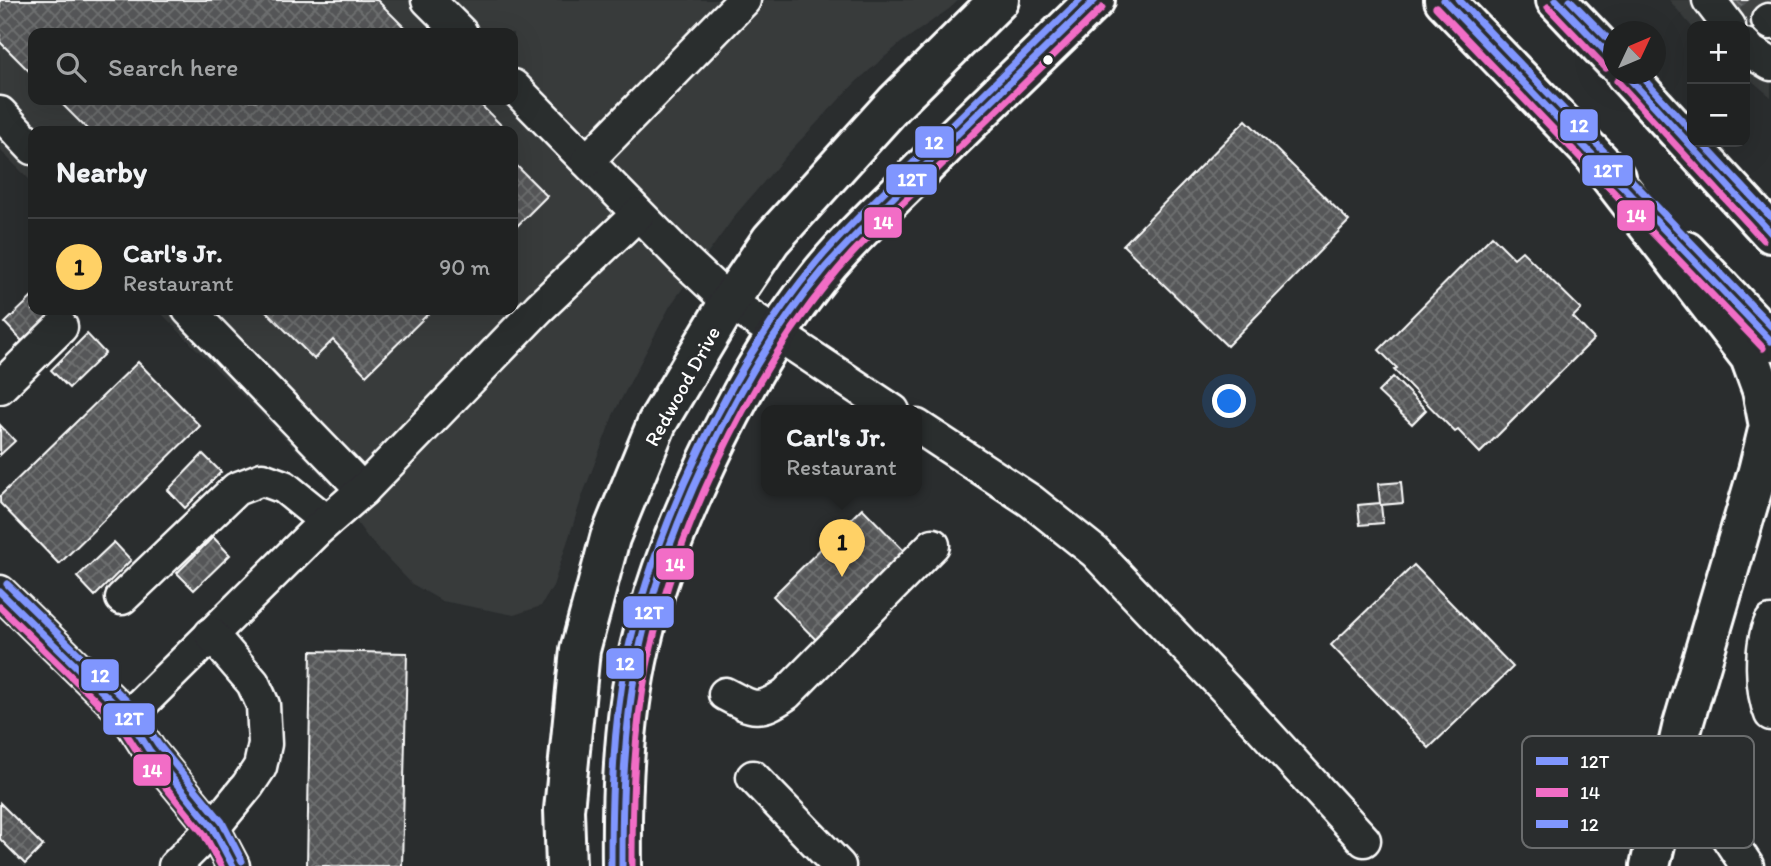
<!DOCTYPE html>
<html lang="en">
<head>
<meta charset="utf-8">
<style>
  :root { --surface:#202222; --page:#2d2f2f; --text:#f1f3f6; --muted:#a2a4a5; --line:#3d3f40; --accent:#ffd166 }
  body { margin:0; font-family:Itim,sans-serif; background:var(--page); color:var(--text) }
  .controls { position:absolute; right:21px; top:21px; display:grid; overflow:hidden; border-radius:14px; box-shadow:0 7px 28px #0002 }
  .controls button { width:63px; height:63px; display:grid; place-items:center; padding:0; border:0; border-bottom:2px solid var(--line); background:var(--surface); color:var(--text); font:35px sans-serif }
  .compass { position:absolute; left:1603px; top:21px; width:63px; height:63px; border-radius:50%; background:var(--surface); box-shadow:0 7px 28px #0002; rotate:46deg }
  .you { position:absolute; left:1230px; top:402px; width:24px; height:24px; margin:-18px; border:5px solid #fff; border-radius:50%; background:#1a73e8; box-shadow:0 0 0 10px #1a73e833 }
  .badge { display:grid; place-items:center; width:46px; height:46px; border-radius:50%; background:var(--accent); color:#111; font-size:23px; font-weight:700 }
  .pin { position:absolute; translate:-50% -58px; filter:drop-shadow(0 2px 4px #0008) }
  .pin::after { content:''; position:absolute; top:37px; width:24px; height:21px; background:inherit; clip-path:polygon(0 0,100% 0,50% 100%) }
  .popup { position:absolute; left:761px; top:405px; width:161px; height:91px; box-sizing:border-box; display:grid; place-content:center; border-radius:14px; background:var(--surface); filter:drop-shadow(0 2px 5px #0005); font-size:23px; white-space:nowrap; color:var(--muted) }
  .popup b { font-size:26px; color:var(--text) }
  .popup::after { content:''; position:absolute; left:50%; top:100%; margin-left:-14px; border:14px solid transparent; border-top-color:var(--surface) }
  .list { margin:0; padding:0; list-style:none }
  h2 { display:flex; justify-content:space-between; align-items:center; height:91px; margin:0; padding:0 28px; font-size:30px }
  h2 small { font-size:23px; font-weight:400; color:var(--muted) }
  .list li { display:grid; grid-template-columns:46px 1fr auto; gap:21px; align-items:center; box-sizing:border-box; height:98px; padding:0 28px; border-top:2px solid var(--line) }
  .list b { display:block; font-size:26px; white-space:nowrap }
  .list p { margin:0; font-size:23px; white-space:nowrap; color:var(--muted) }
  .list em { font-size:23px; font-style:normal; color:var(--muted) }
  .icon { flex:none; width:38px; height:38px; fill:none; stroke:currentColor; stroke-width:2; stroke-linecap:round; stroke-linejoin:round }
  .map { position:relative; flex:none; width:1771px; height:866px; overflow:hidden }
  .search { position:absolute; background:var(--surface); box-shadow:0 7px 28px #0002; left:28px; top:28px; width:490px; height:77px; display:flex; align-items:center; gap:18px; box-sizing:border-box; padding:0 24px; border-radius:14px; color:var(--muted); font-size:26px }
  .panel { position:absolute; background:var(--surface); box-shadow:0 7px 28px #0002; left:28px; top:126px; width:490px; height:189px; border-radius:14px }
  .map>svg:first-child { display:block }
  .built { fill:#373a3b; fill-rule:evenodd }
  .building { fill:url(#building-cross-hatch); stroke:#fff; stroke-width:2 }
  .lines { fill:none; stroke-linecap:round; stroke-linejoin:round }
  .minor-tunnel { stroke:#3f4243; stroke-width:32; stroke-dasharray:32 16; stroke-linecap:butt }
  .minor-casing { stroke:#fff; stroke-width:37 }
  .major-casing { stroke:#fff; stroke-width:44 }
  .highway-casing { stroke:#fff; stroke-width:44 }
  .minor { stroke:#2a2d2e; stroke-width:32 }
  .major { stroke:#2a2d2e; stroke-width:38 }
  .highway { stroke:#2a2d2e; stroke-width:38 }
  .bus-1-casing { stroke:#2a2d2e; stroke-width:12 }
  .bus-2-casing { stroke:#2a2d2e; stroke-width:12 }
  .bus-3-casing { stroke:#2a2d2e; stroke-width:12 }
  .bus-1 { stroke:#8096fe; stroke-width:7 }
  .bus-2 { stroke:#f26dc6; stroke-width:7 }
  .bus-3 { stroke:#8096fe; stroke-width:7 }
  .bus-dot { fill:#fff; stroke:#2a2d2e; stroke-width:2.5 }
  .labels { text-anchor:middle; dominant-baseline:central; stroke-width:6; stroke-linejoin:round; paint-order:stroke }
  .street-label { font-size:21px; fill:#fff; stroke:#2a2d2e }
  .key { fill:#2a2d2e; stroke:#6a6c6d; stroke-width:2 }
  .key-label { font-size:19px; fill:#fff }
  .line-badge { stroke:#2a2d2e; stroke-width:2.5 }
  .badge-label { font-size:19px; text-anchor:middle; font-weight:bold; fill:#fff }
</style>
</head>
<body>
<div class="map">
<svg width="1771" height="866" viewBox="0 0 1771 866">
  <defs>
    <pattern id="building-cross-hatch" width="8" height="8" patternUnits="userSpaceOnUse" patternTransform="scale(1.75)"><rect width="8" height="8" fill="#555758"/><path d="M0 0l8 8M0 8l8-8" fill="none" stroke="#6e7071"/></pattern>
  </defs>
  <rect width="100%" height="100%" fill="#2a2d2e"/>
  <filter id="ink" filterUnits="userSpaceOnUse"><feTurbulence type="fractalNoise" baseFrequency=".0143" numOctaves="2"/><feDisplacementMap in="SourceGraphic" scale="14" xChannelSelector="R" yChannelSelector="G"/><feConvolveMatrix kernelMatrix="1 2 1 2 8 2 1 2 1" color-interpolation-filters="sRGB"/></filter>
  <g filter="url(#ink)">
    <g class="built">
      <path d="M0,0H959L949,9L902,42L856,82L794,147L737,213L670,306L614,413L583,494L553,586L541,606L514,615L442,601L412,584L368,538L325,479L158,310H513V131H33V183L0,150ZM33,33H513V100H33Z"/>
      <polygon points="1669,0 1771,0 1771,97 1745,75 1745,26 1692,27"/>
    </g>
    <g class="building">
      <polygon points="0,0 377,0 410,33 33,33 33,75 0,42"/>
      <polygon points="1727,0 1771,0 1771,16 1757,30"/>
      <polygon points="58,100 476,100 507,131 89,131"/>
      <polygon points="1246,120 1349,221 1227,346 1123,245"/>
      <polygon points="513,162 547,196 513,230"/>
      <polygon points="1492,236 1514,258 1522,251 1581,309 1573,317 1594,339 1480,453 1458,430 1455,432 1394,370 1397,368 1379,350"/>
      <polygon points="33,296 33,310 55,310 22,341 5,323"/>
      <polygon points="265,310 432,310 366,375 333,340 314,359"/>
      <polygon points="87,334 105,353 69,388 51,370"/>
      <polygon points="138,362 200,426 59,564 0,503 0,496"/>
      <polygon points="1393,377 1426,410 1412,424 1378,392"/>
      <polygon points="0,425 15,441 0,455"/>
      <polygon points="203,454 221,472 185,508 168,490"/>
      <polygon points="1401,482 1403,503 1381,505 1383,523 1360,525 1358,505 1380,503 1378,484"/>
      <polygon points="862,508 911,558 822,646 773,596"/>
      <polygon points="213,537 230,555 194,590 177,573"/>
      <polygon points="114,542 131,560 95,596 77,577"/>
      <polygon points="1414,565 1513,667 1429,748 1331,645"/>
      <polygon points="311,651 407,653 402,866 307,866"/>
      <polygon points="0,803 43,846 25,864 0,839"/>
    </g>
    <g class="lines">
      <polyline class="minor-tunnel" points="1749,0 1768,20"/>
      <defs>
        <g id="minor">
          <polyline points="428,0 461,33"/>
          <polyline points="1709,0 1729,26"/>
          <polyline points="1768,20 1771,23"/>
          <polyline points="1745,45 1751,52 1771,64"/>
          <polyline points="513,86 682,258 729,302 893,411"/>
          <polyline points="0,113 33,148"/>
          <polyline points="587,161 744,0"/>
          <polyline points="189,310 363,490"/>
          <polyline points="0,387 61,327"/>
          <polyline points="917,426 1031,501 1095,552 1235,699 1364,840"/>
          <polyline points="0,592 128,717 149,750 213,828 233,866"/>
          <polyline points="122,598 236,489 262,479 284,487 326,521"/>
          <path d="M1771,622C1760,645 1761,691 1771,714"/>
          <path d="M725,694C753,709 759,713 786,694L933,545"/>
          <polyline points="128,717 317,530 363,490 539,308 638,214"/>
          <polyline points="1683,733 1690,772 1705,803 1747,866"/>
          <polyline points="753,777 839,866"/>
          <polyline points="175,866 213,828 248,785 260,767 265,744 263,705 253,683 211,634"/>
        </g>
        <g id="major">
          <polyline points="1444,0 1615,177"/>
          <polyline points="1556,0 1614,61"/>
          <polyline points="1625,74 1771,233"/>
          <polyline points="1686,251 1771,341"/>
          <polyline points="566,866 564,810 580,650 610,538 657,423 729,302 771,240 895,103 999,0"/>
          <path d="M622,866C621,790 624,709 643,635C657,575 681,518 707,462C737,399 769,340 812,285C843,244 881,210 917,174C976,115 1036,58 1095,0"/>
        </g>
        <polyline id="highway" points="1592,153 1750,357 1762,390 1769,426 1758,471 1682,728 1650,866"/>
      </defs>
      <use href="#minor" class="minor-casing"/>
      <use href="#major" class="major-casing"/>
      <use href="#highway" class="highway-casing"/>
      <use href="#minor" class="minor"/>
      <use href="#major" class="major"/>
      <use href="#highway" class="highway"/>
      <defs>
        <g id="bus-1">
          <polyline points="1444,0 1771,341"/>
          <polyline points="1556,0 1614,60"/>
          <polyline points="1625,74 1771,233"/>
          <polyline points="0,592 128,717 149,750 213,828 233,866"/>
          <path d="M622,866C622,799 624,732 636,666C660,536 740,369 825,268C854,235 886,205 917,174C976,115 1036,58 1095,0"/>
        </g>
        <g id="bus-2">
          <polyline points="1436,7 1763,348"/>
          <polyline points="1548,7 1606,68"/>
          <polyline points="1617,81 1763,240"/>
          <polyline points="0,607 120,724 141,757 204,834 221,866"/>
          <path d="M632,866C632,799 634,731 647,666C673,537 748,378 832,277C860,242 893,213 924,182C983,123 1043,66 1102,8"/>
        </g>
        <g id="bus-3">
          <polyline points="1459,0 1771,326"/>
          <polyline points="1570,0 1614,45"/>
          <polyline points="1639,74 1692,132"/>
          <polyline points="1701,142 1771,217"/>
          <polyline points="7,584 136,710 158,744 222,822 242,861"/>
          <path d="M611,866C611,797 613,728 626,660C654,528 730,365 817,262C846,228 878,198 909,167C966,111 1023,56 1080,0"/>
        </g>
      </defs>
      <use href="#bus-1" class="bus-1-casing"/>
      <use href="#bus-2" class="bus-2-casing"/>
      <use href="#bus-3" class="bus-3-casing"/>
      <use href="#bus-1" class="bus-1"/>
      <use href="#bus-2" class="bus-2"/>
      <use href="#bus-3" class="bus-3"/>
    </g>
  </g>
  <circle class="bus-dot" cx="1048" cy="60" r="6"/>
  <g class="labels">
    <g class="street-label">
      <text transform="translate(682 386) rotate(-61)">Redwood Drive</text>
    </g>
  </g>
  <rect x="1522" y="736" width="232" height="112" rx="10" class="key"/>
  <rect x="1536" y="757" width="32" height="8" fill="#8096fe"/>
  <rect x="1536" y="788" width="32" height="9" fill="#f26dc6"/>
  <rect x="1536" y="820" width="32" height="8" fill="#8096fe"/>
  <g class="key-label">
    <text x="1580" y="768">12T</text>
    <text x="1580" y="799">14</text>
    <text x="1580" y="831">12</text>
  </g>
  <g class="line-badge">
    <rect x="1559" y="108" width="40" height="34" rx="7" fill="#8096fe"/>
    <rect x="914" y="125" width="41" height="34" rx="7" fill="#8096fe"/>
    <rect x="1581" y="154" width="53" height="33" rx="7" fill="#8096fe"/>
    <rect x="885" y="163" width="53" height="33" rx="7" fill="#8096fe"/>
    <rect x="1616" y="199" width="40" height="33" rx="7" fill="#f26dc6"/>
    <rect x="863" y="206" width="40" height="33" rx="7" fill="#f26dc6"/>
    <rect x="655" y="547" width="40" height="34" rx="7" fill="#f26dc6"/>
    <rect x="622" y="595" width="53" height="34" rx="7" fill="#8096fe"/>
    <rect x="605" y="647" width="40" height="33" rx="7" fill="#8096fe"/>
    <rect x="80" y="658" width="40" height="34" rx="7" fill="#8096fe"/>
    <rect x="102" y="702" width="54" height="34" rx="7" fill="#8096fe"/>
    <rect x="132" y="753" width="40" height="34" rx="7" fill="#f26dc6"/>
  </g>
  <g class="badge-label">
    <text x="1579" y="132">12</text>
    <text x="934" y="149">12</text>
    <text x="1608" y="177">12T</text>
    <text x="912" y="186">12T</text>
    <text x="1636" y="222">14</text>
    <text x="883" y="229">14</text>
    <text x="675" y="571">14</text>
    <text x="649" y="619">12T</text>
    <text x="625" y="670">12</text>
    <text x="100" y="682">12</text>
    <text x="129" y="725">12T</text>
    <text x="152" y="777">14</text>
  </g>
</svg>
<div class="controls">
<button>+</button>
<button>−</button>
</div>
<svg class="compass" viewBox="-18 -18 36 36"><path d="M0-13l5 13h-10z" fill="#e53935"/><path d="M0 13l5-13h-10z" fill="#a2a4a5"/></svg>
<div class="you"></div>
<div class="pin badge" style="left:842px;top:577px">1</div>
<div class="popup"><b>Carl's Jr.</b>Restaurant</div>
<div class="search"><svg class="icon" aria-label="search" viewBox="0 0 24 24"><circle cx="10" cy="10" r="6"/><path d="M15 15l6 6"/></svg>Search here</div>
<section class="panel">
<h2>Nearby<small></small></h2>
<ul class="list">
<li><span class="badge">1</span><div><b>Carl's Jr.</b><p>Restaurant</p></div><em>90 m</em></li>
</ul>
</section>
</div>
</body>
</html>
